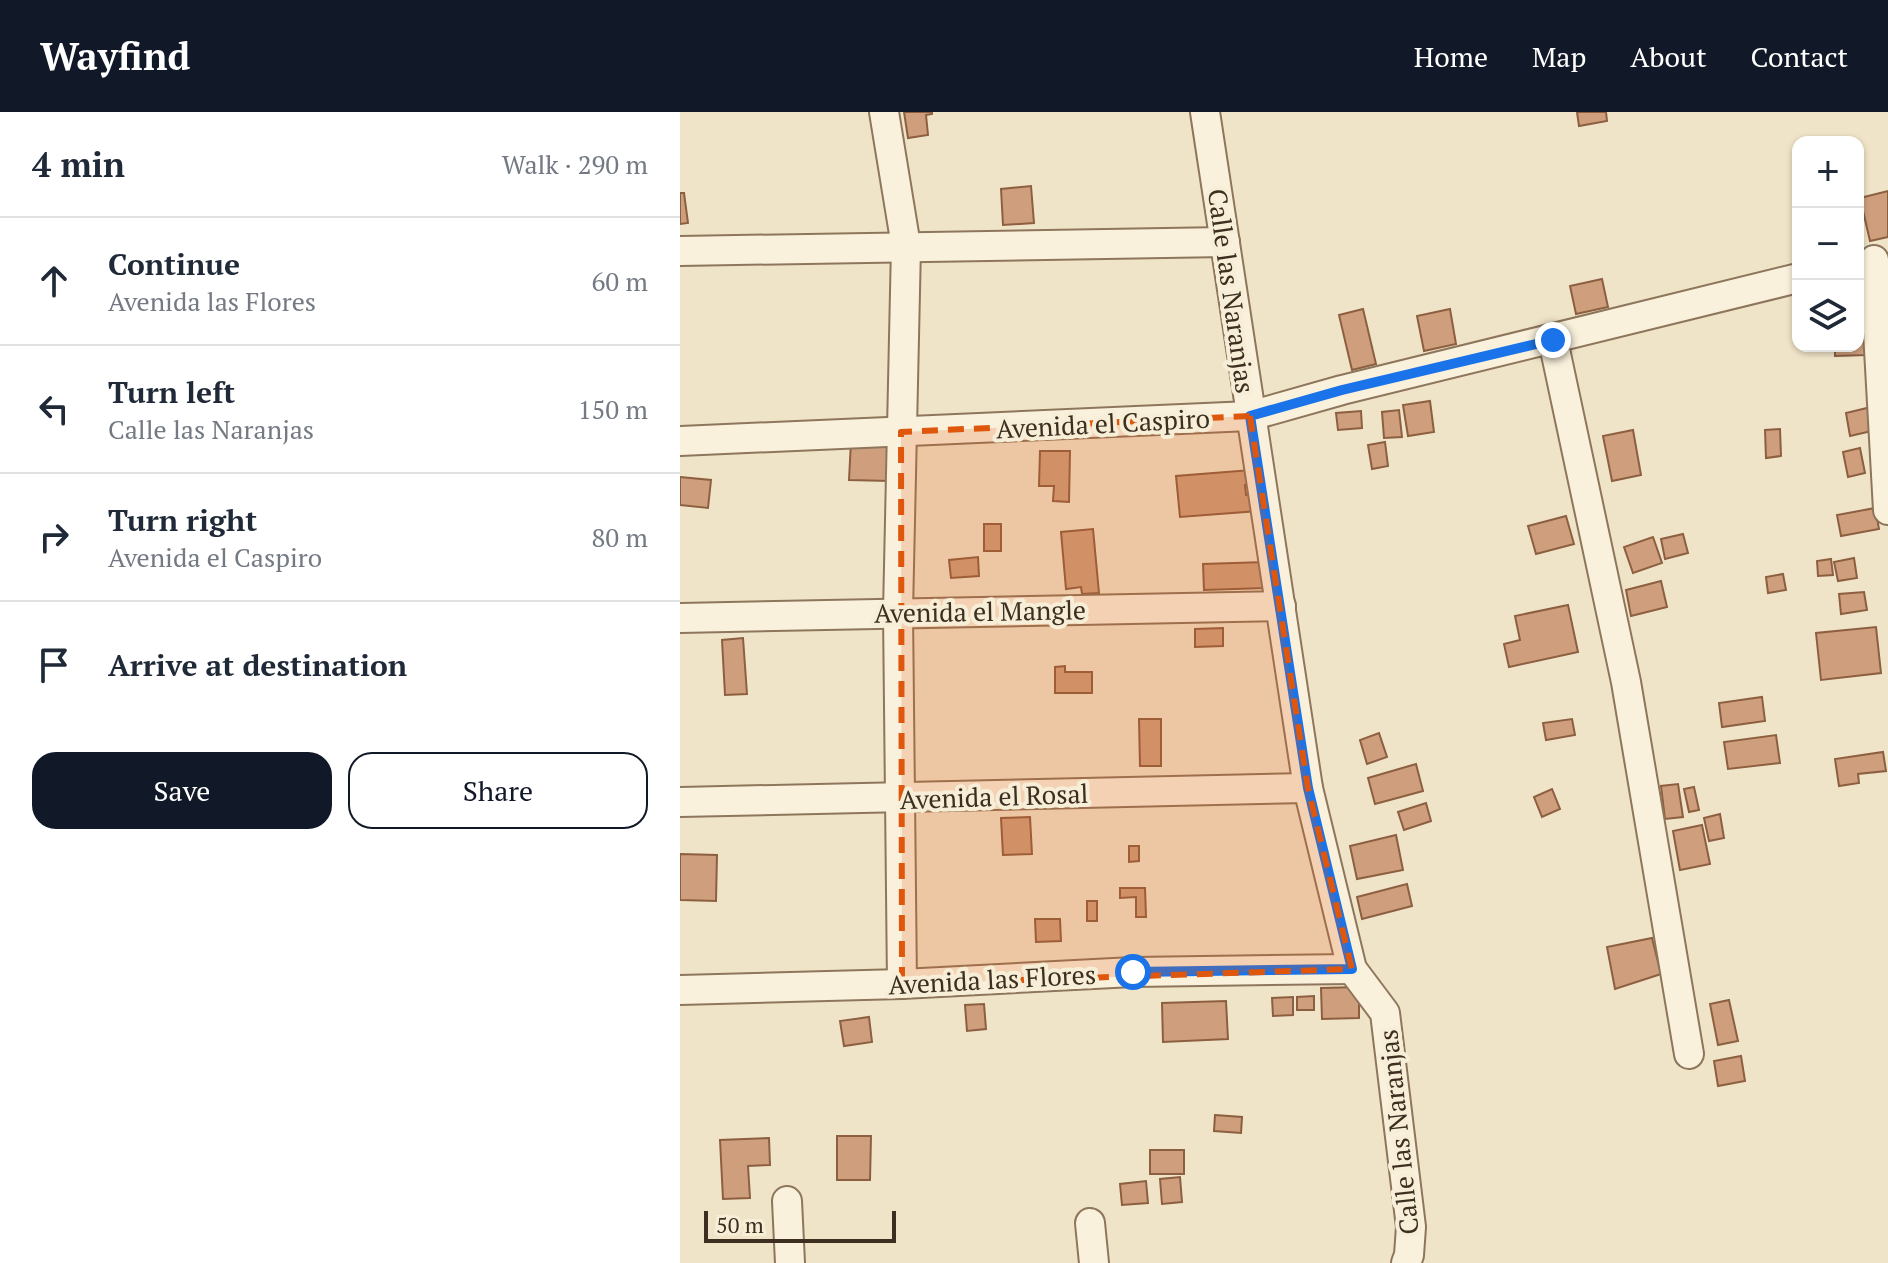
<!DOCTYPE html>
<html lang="en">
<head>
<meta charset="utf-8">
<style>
  :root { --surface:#fff; --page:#f2f2f3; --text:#1f2937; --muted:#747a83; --line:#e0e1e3; --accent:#111827 }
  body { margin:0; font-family:"PT Serif",serif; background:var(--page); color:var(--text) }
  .controls { position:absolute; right:24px; top:24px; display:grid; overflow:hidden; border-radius:16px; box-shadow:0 2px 6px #0004 }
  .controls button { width:72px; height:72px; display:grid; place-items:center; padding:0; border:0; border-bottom:2px solid var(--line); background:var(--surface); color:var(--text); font:40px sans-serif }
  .scale { position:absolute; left:24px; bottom:20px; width:192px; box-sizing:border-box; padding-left:8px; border:4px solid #3d2e20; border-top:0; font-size:22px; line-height:28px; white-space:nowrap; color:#3d2e20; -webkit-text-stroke:6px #f7eed8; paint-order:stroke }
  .stop { position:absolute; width:24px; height:24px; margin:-18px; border:6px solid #1a73e8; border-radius:50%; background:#fff }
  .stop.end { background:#1a73e8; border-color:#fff; box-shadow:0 2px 8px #0008 }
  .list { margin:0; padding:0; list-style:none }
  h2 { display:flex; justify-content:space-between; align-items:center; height:104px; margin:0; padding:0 32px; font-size:34px }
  h2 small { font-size:26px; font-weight:400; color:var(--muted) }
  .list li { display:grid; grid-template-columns:52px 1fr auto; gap:24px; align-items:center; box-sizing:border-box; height:128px; padding:0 32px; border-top:2px solid var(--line) }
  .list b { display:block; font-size:30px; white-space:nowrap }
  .list p { margin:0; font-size:26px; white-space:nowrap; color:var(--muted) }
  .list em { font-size:26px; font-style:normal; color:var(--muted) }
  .actions { display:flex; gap:16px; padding:24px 32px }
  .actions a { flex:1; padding:18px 0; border:2px solid var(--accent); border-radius:24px; text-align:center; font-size:28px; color:var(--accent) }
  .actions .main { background:var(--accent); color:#fff }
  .icon { flex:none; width:44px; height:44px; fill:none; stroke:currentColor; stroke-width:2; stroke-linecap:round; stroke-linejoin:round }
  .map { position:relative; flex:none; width:1208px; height:1151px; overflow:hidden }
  header { display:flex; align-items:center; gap:48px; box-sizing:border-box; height:112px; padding:0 40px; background:var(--accent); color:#fff }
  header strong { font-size:38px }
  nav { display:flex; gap:44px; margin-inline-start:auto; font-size:28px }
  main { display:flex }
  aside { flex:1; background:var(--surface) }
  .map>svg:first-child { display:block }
  .building { fill:#cf9f7d; stroke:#8d5f41; stroke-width:2 }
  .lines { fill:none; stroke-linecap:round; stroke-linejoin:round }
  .street-casing { stroke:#8d765c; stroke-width:32 }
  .street { stroke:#faf1dc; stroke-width:28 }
  .route { stroke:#1a73e8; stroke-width:10 }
  .marked { fill:#df570d; fill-opacity:0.2; stroke:#df570d; stroke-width:6; stroke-dasharray:16 10; stroke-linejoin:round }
  .labels { text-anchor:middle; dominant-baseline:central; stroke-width:8; stroke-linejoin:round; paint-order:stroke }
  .street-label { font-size:26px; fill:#3d2e20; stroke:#f7eed8 }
</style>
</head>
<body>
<header>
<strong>Wayfind</strong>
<nav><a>Home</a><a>Map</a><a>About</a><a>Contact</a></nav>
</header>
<main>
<aside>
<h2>4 min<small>Walk · 290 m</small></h2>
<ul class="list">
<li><svg class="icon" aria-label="ahead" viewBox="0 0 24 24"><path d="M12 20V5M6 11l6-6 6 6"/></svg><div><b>Continue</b><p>Avenida las Flores</p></div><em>60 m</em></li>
<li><svg class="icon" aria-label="left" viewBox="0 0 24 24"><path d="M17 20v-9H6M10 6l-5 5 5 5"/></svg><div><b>Turn left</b><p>Calle las Naranjas</p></div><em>150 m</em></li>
<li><svg class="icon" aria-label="right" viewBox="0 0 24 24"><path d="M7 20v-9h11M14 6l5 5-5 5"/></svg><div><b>Turn right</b><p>Avenida el Caspiro</p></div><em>80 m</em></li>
<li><svg class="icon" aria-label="arrive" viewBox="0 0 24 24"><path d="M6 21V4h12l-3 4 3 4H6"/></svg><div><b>Arrive at destination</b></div></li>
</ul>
<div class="actions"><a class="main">Save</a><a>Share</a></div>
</aside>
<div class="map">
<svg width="1208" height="1151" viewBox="0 0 1208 1151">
  <rect width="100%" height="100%" fill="#f0e4c8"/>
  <g class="building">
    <polygon points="224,0 252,0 252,2 246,3 248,23 228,26"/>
    <polygon points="897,0 926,0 927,9 899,14"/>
    <polygon points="351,74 354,111 323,113 321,77"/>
    <polygon points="1208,79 1208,125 1190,129 1180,86"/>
    <polygon points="0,81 4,81 8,111 0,112"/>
    <polygon points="922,167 928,195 896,202 890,174"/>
    <polygon points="683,197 696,252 672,258 659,203"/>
    <polygon points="770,197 776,232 744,239 737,204"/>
    <polygon points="1178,214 1186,214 1187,243 1155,244 1155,234 1178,234"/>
    <polygon points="750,289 754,320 728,324 723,293"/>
    <polygon points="1191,295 1196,318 1170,324 1166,301"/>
    <polygon points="719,298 722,325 704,326 702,300"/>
    <polygon points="681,299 682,316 658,318 656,301"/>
    <polygon points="1100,317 1101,344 1086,346 1085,318"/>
    <polygon points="953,318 961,363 932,369 923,324"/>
    <polygon points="171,329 212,330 210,369 169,368"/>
    <polygon points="705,330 708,354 692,357 688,333"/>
    <polygon points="1180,336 1185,361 1168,365 1163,340"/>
    <polygon points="360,339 390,339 389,390 373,389 374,374 359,374"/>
    <polygon points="571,358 572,373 565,373 566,383 577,382 578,399 500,405 496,364"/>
    <polygon points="0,365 31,368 28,396 0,393"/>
    <polygon points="1195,396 1199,417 1161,424 1157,403"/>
    <polygon points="886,404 894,432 856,442 848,414"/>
    <rect x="304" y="412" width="17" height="27"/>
    <polygon points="413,417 419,481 402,482 401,475 386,477 381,420"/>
    <polygon points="1003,422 1008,441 985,447 981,427"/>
    <polygon points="973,425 982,451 953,461 944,435"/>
    <polygon points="298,445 299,464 271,466 269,448"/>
    <polygon points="1174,446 1177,466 1158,469 1154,450"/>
    <polygon points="1151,447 1153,463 1138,464 1137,449"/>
    <polygon points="585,450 586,476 524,478 523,452"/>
    <polygon points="1103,462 1106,478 1088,481 1086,465"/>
    <polygon points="981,469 987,495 951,504 946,478"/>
    <polygon points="1184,480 1187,498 1161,502 1159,482"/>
    <polygon points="888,493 898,540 829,555 824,532 840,528 835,504"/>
    <polygon points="1196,515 1201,561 1141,568 1136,521"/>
    <polygon points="543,516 543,534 515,535 515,517"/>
    <polygon points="63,526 67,582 45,583 42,528"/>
    <polygon points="385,554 385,560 412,560 412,581 375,581 375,555"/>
    <polygon points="1082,585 1085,609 1042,615 1039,591"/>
    <polygon points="459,607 481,607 481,654 460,654"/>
    <polygon points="892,607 895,623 866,628 863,611"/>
    <polygon points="699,621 707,645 687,652 680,628"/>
    <polygon points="1096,623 1100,651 1048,657 1044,630"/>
    <polygon points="1203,640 1206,659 1178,662 1179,671 1159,674 1155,647"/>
    <polygon points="736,652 743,679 695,692 688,666"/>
    <polygon points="998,672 1003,705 985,707 981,674"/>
    <polygon points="1014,675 1019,698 1009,700 1004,677"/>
    <polygon points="872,677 880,697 862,705 854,685"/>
    <polygon points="746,691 751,709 724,718 718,700"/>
    <polygon points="1040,702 1044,726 1029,729 1024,706"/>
    <polygon points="350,705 352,742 323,743 321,706"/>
    <polygon points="1022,713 1030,752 1000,758 993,719"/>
    <polygon points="716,723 723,758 677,767 670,734"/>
    <polygon points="449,734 459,734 459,749 449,750"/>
    <polygon points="0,742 37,743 36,789 0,788"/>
    <polygon points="727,772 732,794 682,807 677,785"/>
    <polygon points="440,776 465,776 466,805 456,805 456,785 440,786"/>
    <rect x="407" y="789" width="10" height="20"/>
    <polygon points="355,807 380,807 381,829 356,830"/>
    <polygon points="972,826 981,862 935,877 927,835"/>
    <polygon points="679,875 679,906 642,907 641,876"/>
    <polygon points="634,884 634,898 617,898 617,885"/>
    <polygon points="613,885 613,903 593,904 592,886"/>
    <polygon points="1049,888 1058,929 1038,933 1030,892"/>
    <polygon points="546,889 548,927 483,930 482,891"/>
    <polygon points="304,892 306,917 287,919 285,893"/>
    <polygon points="189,905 192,930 164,934 160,909"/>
    <polygon points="1061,944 1065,969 1038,974 1034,949"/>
    <polygon points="535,1003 562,1005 561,1021 534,1019"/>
    <polygon points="157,1024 191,1024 190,1068 157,1068"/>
    <polygon points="89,1026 90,1053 68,1054 70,1086 43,1087 40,1028"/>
    <rect x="470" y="1038" width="34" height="24"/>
    <polygon points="500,1065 502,1090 482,1092 480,1067"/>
    <polygon points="466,1069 468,1091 442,1093 440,1072"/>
  </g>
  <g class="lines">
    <defs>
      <g id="street">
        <polyline points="204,0 226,134 218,500 222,872"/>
        <polyline points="525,0 628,676 672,857 705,901 731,1115 729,1143 726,1151"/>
        <polyline points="0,139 545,130"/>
        <polyline points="1194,148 1208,398"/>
        <polyline points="873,228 946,570 1009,942"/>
        <polyline points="0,329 570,304 662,278 1118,166"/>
        <polyline points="0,506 601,494"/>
        <polyline points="0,690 628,676"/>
        <polyline points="0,878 222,872 453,860 672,857"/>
        <polyline points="107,1089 110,1151"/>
        <polyline points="410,1111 414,1151"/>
      </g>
    </defs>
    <use href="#street" class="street-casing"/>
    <use href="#street" class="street"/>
  </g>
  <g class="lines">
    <polyline class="route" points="453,860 672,857 628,676 570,304 662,278 873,228"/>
  </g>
  <path class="marked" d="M570,304L628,676L672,857L222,872L221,320Z"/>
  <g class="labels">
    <g class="street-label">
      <text transform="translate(552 179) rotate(82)">Calle las Naranjas</text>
      <text transform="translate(423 311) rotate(-3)">Avenida el Caspiro</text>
      <text transform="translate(300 499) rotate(-1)">Avenida el Mangle</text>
      <text transform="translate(314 684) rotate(-2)">Avenida el Rosal</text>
      <text transform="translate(312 867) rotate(-3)">Avenida las Flores</text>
      <text transform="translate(718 1020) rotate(-96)">Calle las Naranjas</text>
    </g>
  </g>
</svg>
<div class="controls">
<button>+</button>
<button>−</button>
<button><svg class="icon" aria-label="layers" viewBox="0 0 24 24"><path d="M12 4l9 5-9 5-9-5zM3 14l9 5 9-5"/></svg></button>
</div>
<div class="scale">50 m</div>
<div class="stop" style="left:453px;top:860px"></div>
<div class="stop end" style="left:873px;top:228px"></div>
</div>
</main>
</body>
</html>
